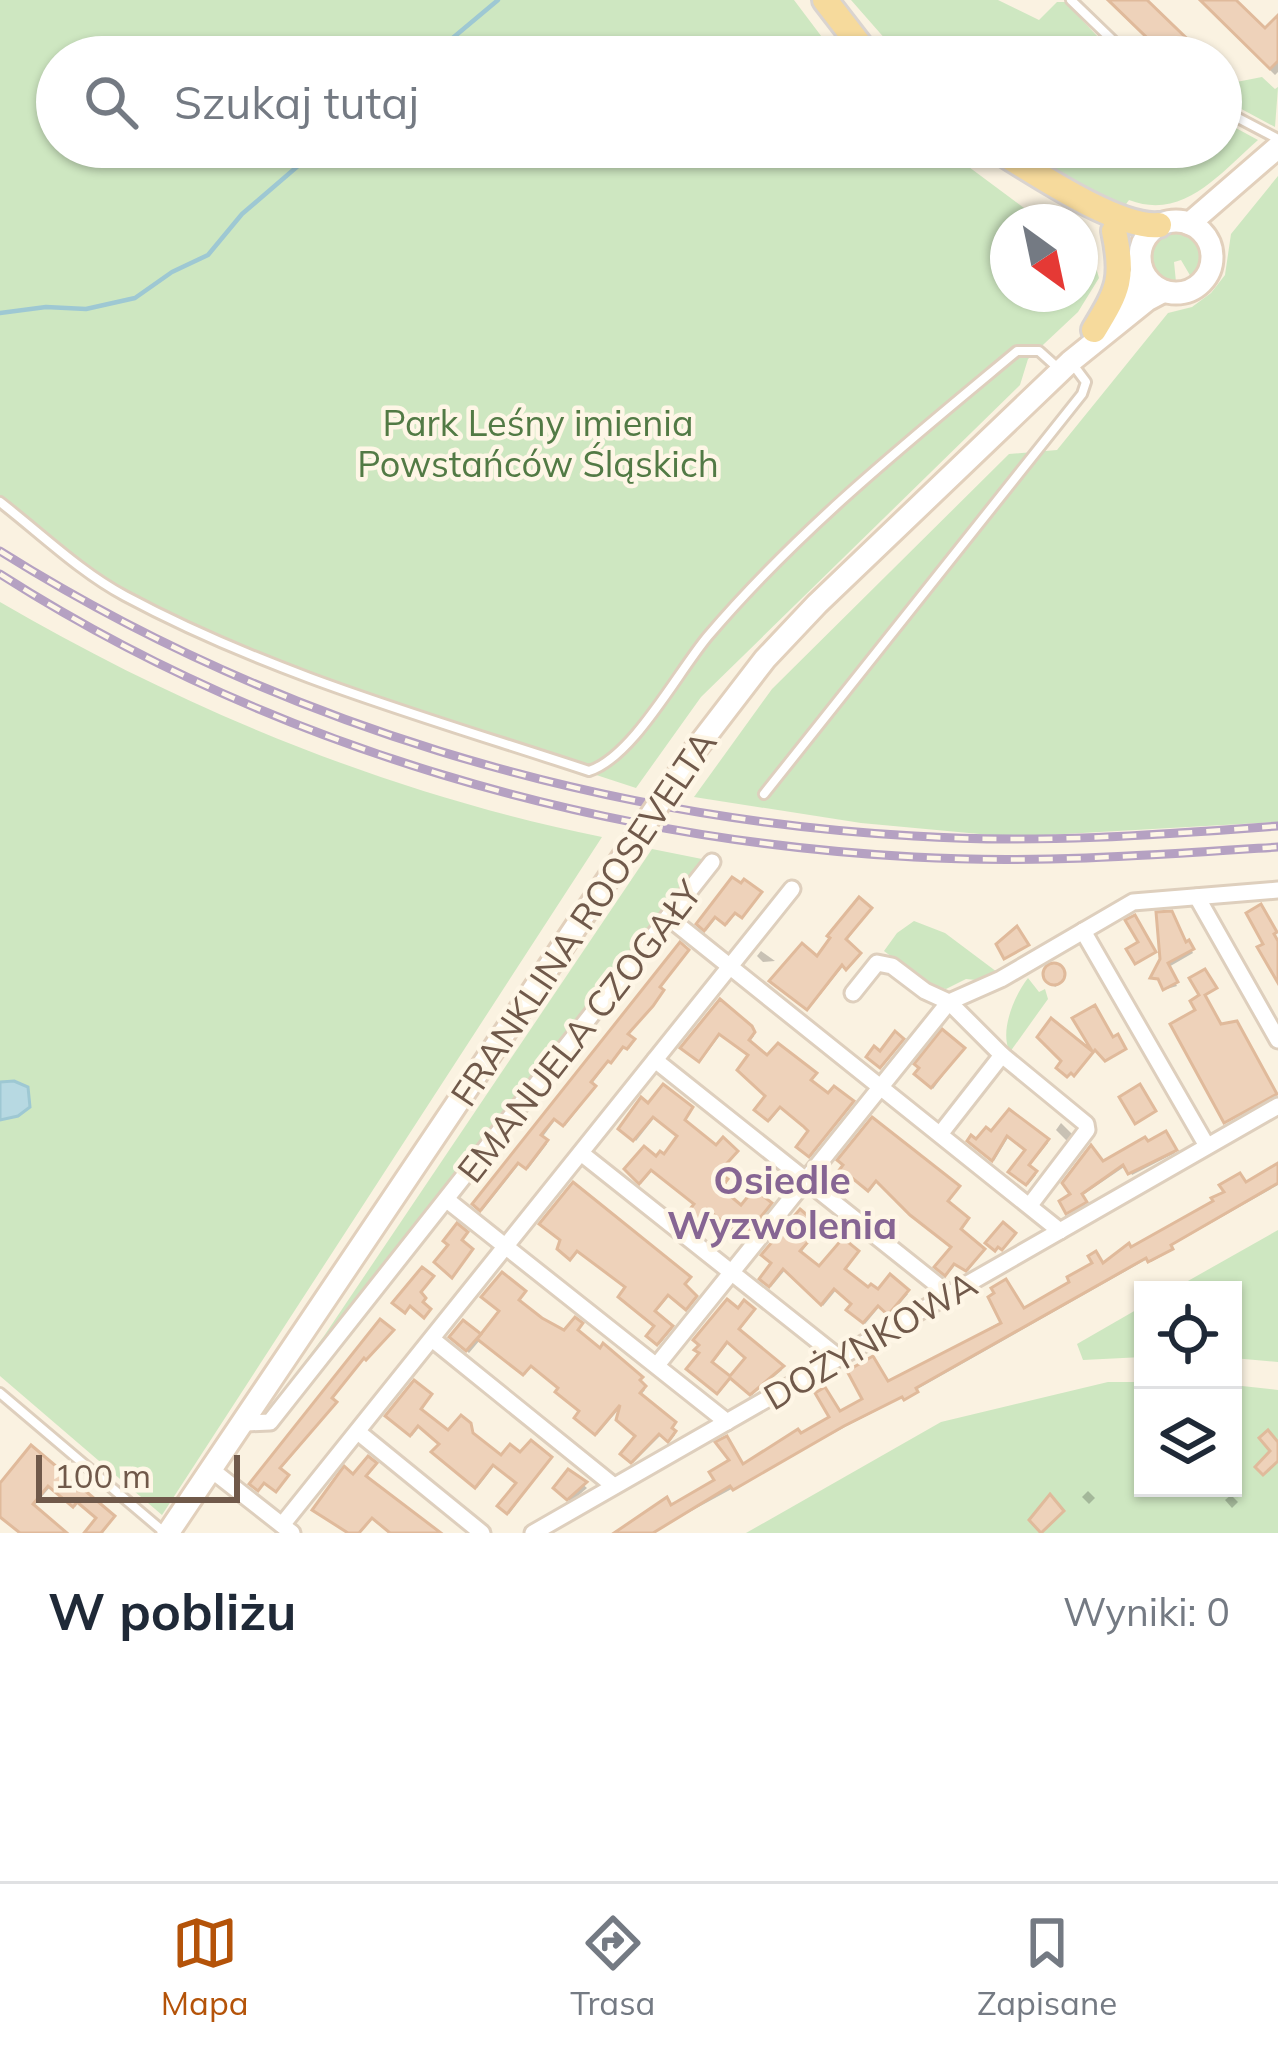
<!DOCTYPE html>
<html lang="pl">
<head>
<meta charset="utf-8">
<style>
  :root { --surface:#fff; --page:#f2f2f3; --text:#1f2937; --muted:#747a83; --line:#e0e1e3; --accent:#b45309 }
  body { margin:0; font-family:Mulish,sans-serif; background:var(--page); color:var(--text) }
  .controls { position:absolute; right:36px; bottom:36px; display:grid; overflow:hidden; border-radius:0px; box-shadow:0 3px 9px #0004 }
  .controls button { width:108px; height:108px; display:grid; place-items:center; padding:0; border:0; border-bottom:3px solid var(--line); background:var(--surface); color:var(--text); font:60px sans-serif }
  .compass { position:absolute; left:990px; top:204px; width:108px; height:108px; border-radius:50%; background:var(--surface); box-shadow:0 3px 9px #0004; rotate:147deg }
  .scale { position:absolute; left:36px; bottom:30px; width:204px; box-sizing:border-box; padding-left:12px; border:6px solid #70594a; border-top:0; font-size:33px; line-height:42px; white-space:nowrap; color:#70594a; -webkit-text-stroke:9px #fef6e6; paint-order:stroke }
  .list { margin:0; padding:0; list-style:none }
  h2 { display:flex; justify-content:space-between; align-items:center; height:156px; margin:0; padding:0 48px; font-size:51px }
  h2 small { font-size:39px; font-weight:400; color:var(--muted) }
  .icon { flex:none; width:66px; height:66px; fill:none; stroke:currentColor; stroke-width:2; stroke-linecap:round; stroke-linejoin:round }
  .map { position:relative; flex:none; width:1278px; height:1533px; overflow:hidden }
  .search { position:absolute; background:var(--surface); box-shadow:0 3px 9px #0004; left:36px; right:36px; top:36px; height:132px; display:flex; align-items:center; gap:30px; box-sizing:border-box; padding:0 42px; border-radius:66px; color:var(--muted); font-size:45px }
  .sheet { height:348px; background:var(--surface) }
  nav { display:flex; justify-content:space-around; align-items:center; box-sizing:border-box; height:168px; border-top:3px solid var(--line); background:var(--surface); font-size:33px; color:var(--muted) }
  nav a { display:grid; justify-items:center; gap:6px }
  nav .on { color:var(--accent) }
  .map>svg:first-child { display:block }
  .green { fill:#cee7c1 }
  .water { fill:#b7d9e2; stroke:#9ec8d3; stroke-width:3 }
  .shadow { fill:#0003 }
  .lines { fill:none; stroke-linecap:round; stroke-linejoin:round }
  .stream { stroke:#9ec8d3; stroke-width:4.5 }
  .building { fill:#eed2ba; stroke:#e0ba9b; stroke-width:3; fill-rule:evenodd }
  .lane-casing { stroke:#decfbd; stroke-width:14 }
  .street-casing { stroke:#decfbd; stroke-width:21 }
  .secondary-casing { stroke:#e2d0bc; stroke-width:27 }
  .primary-casing { stroke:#dad4d0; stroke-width:30 }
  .lane { stroke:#fff; stroke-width:8 }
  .street { stroke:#fff; stroke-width:15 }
  .secondary { stroke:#fff; stroke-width:21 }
  .primary { stroke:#f6da9c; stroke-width:24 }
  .rail-casing { stroke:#b5a1c2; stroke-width:9 }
  .rail { stroke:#fef6e6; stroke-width:4.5; stroke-dasharray:14; stroke-linecap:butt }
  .secondary-bridge-casing { stroke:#e2d0bc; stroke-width:27; stroke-linecap:butt }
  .secondary-bridge { stroke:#fff; stroke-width:21 }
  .labels { text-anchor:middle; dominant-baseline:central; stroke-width:9; stroke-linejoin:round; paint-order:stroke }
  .park-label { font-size:36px; fill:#527a45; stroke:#fef6e6 }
  .street-label { font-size:36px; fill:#70594a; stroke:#fef6e6 }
  .neighbourhood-label { font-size:39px; font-weight:bold; fill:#866593; stroke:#fef6e6 }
</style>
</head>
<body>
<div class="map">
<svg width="1278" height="1533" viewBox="0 0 1278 1533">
  <rect width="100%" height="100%" fill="#faf2e1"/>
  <g class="green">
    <polygon points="0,0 794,0 837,57 57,57 57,147 942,147 1043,222 1008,222 1008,294 1080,294 1080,246 1092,254 1099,278 1078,312 1028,359 1020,385 701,697 636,788 346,693 125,596 0,502"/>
    <polygon points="851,0 998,0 1039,20 1057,2 1065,2 1117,57 901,57"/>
    <polygon points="1262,77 1275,89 1278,87 1275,127 1221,98 1221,85"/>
    <path d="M1221,120L1258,140C1220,173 1184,221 1129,200L1124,207L1039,161L1023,147H1221Z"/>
    <polygon points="1278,176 1278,822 1012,837 861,823 694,797 772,689 1009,454 1057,450 1168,313 1192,307 1211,293 1225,275 1231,234"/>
    <path d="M1178,231L1199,245V267L1191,277L1181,260L1174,262L1176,282C1152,279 1147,259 1157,240Z"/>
    <path d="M0,602C187,711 390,794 602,837L162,1515L0,1376V1120L18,1116L14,1081L0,1082Z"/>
    <polygon points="652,849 702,859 289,1383 324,1336"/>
    <polygon points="914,921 945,933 1001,975 986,981 966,979 946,989 929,985 884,951 897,933"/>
    <path d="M1028,978L1039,992L1045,989L1048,999L1010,1052C999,1032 1014,996 1028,978Z"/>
    <polygon points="1278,1230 1278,1362 1233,1358 1233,1290 1172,1290"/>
    <polygon points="1143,1306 1143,1357 1083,1360 1077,1344"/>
    <polygon points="1108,1382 1143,1382 1143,1488 1233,1488 1233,1385 1278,1390 1278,1533 746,1533 941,1422"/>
  </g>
  <polygon class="water" points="14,1081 28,1087 30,1107 18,1116 0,1120 0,1082"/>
  <g class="shadow">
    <polygon points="1107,0 1143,0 1201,57 1165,57"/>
    <polygon points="1201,0 1238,0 1235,3 1265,33 1278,19 1278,72 1275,75"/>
    <polygon points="760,894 743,918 736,913 727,925 717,917 706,931 699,924"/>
    <polygon points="870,910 845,943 860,956 848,969 844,965 808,1010 774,983 818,960"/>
    <polygon points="1176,937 1188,944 1193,953 1167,968 1177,986 1167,989 1163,982 1153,978"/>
    <polygon points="687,951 659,990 662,994 627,1037 633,1043 629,1049 625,1046 612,1063 609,1061 591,1085 594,1089 565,1126 556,1119 541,1139 547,1144 528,1169 520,1163 482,1211 476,1206"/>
    <polygon points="761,951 775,961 763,962 757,956"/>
    <polygon points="1055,965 1064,981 1055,987 1045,971"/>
    <polygon points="1204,973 1214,990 1203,997 1220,1027 1235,1024 1275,1097 1228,1122 1174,1025 1199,1011"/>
    <polygon points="721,1003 749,1028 754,1036 748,1044 768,1059 814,1075 810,1083 829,1098 851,1103 811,1157 801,1149 812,1132 782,1106 770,1121 759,1112 768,1096 751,1056 721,1034 700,1062 685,1050"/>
    <polygon points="962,1050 933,1089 919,1077"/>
    <polygon points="649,1107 691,1109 684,1124 716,1150 736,1153 719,1175 727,1183 721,1191 742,1209 771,1207 752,1231 740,1226 735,1231 709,1209 695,1227 687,1221 698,1205 653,1170 641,1184 628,1169 664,1158 680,1137 655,1117 636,1141 622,1125"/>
    <polygon points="1010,1113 1048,1143 1028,1168 1036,1175 1028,1185 1013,1174 1028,1151 1009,1136 994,1161 971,1143 991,1136"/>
    <polygon points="1061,1123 1073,1135 1068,1142 1056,1130"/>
    <polygon points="1165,1135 1175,1153 1132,1175 1127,1165 1080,1197 1085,1205 1070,1214 1063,1202 1102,1165"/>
    <polygon points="847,1166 958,1188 947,1204 968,1221 960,1232 983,1252 968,1271 956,1264 947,1275 938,1267 954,1248 878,1180 870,1191 852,1177 846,1185 838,1178"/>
    <polygon points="1278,1167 1278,1185 1169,1247 1171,1251 1151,1262 1149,1258 914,1391 916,1394 907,1399 905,1396 845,1427 651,1533 617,1533 670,1509 839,1415 887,1385"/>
    <polygon points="819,1229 800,1254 820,1270 857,1253 845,1272 869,1292 908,1294 890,1315 880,1306 865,1324 851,1312 854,1305 837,1289 823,1306 786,1269 771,1287 764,1281"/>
    <polygon points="563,1240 688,1279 684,1287 695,1300 688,1309 670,1295 654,1314 672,1329 659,1345 650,1337 658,1327 628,1288 579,1251 572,1259 562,1251"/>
    <polygon points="524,1293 519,1303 565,1334 581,1325 577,1333 640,1379 645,1390 639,1397 674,1426 671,1431 675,1435 670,1441 661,1435 633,1463 625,1456 638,1437 624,1403 597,1435 579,1420 582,1412 561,1389 532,1365 525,1375 480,1340 469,1353 455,1341 478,1336 480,1339"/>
    <polygon points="744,1305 753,1313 738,1332 782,1370 752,1395 732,1378 748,1359 729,1342 711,1365 730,1380 718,1394 691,1371"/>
    <polygon points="381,1323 392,1333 368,1359 365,1357 331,1401 335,1405 279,1471 287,1478 277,1491 265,1482 259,1490 252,1484"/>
    <polygon points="430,1396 421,1412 449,1434 472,1436 501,1459 549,1459 509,1514 502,1508 519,1484 495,1465 477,1488 436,1455 442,1444 420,1426 412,1436 389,1418"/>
    <polygon points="31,1450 113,1518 103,1533 88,1533 100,1519 79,1502 75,1507 51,1486 32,1508 63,1533 22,1533 0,1515 0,1487"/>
    <polygon points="569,1473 587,1488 571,1502 559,1492"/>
    <polygon points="1088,1491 1095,1498 1089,1504 1082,1497"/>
    <polygon points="1231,1495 1238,1502 1232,1508 1225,1500"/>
  </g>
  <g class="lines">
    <g class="stream">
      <polyline points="430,57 498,0"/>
      <polyline points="0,313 46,307 86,309 135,298 172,272 208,255 242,214 320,147"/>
    </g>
  </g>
  <g class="building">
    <polygon points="1108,0 1147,0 1206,57 1167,57"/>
    <polygon points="1200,0 1236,0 1265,28 1278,15 1278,61 1270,69"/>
    <polygon points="732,877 741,883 744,879 762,892 742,918 735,913 725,925 715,917 704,931 696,924"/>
    <polygon points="859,897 872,908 846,939 861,953 846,970 842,965 807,1010 769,981 802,943 817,956 830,938 827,936"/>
    <polygon points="1261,904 1277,932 1274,934 1278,941 1278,983 1257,947 1263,944 1246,913"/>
    <polygon points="1172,911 1186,942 1189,940 1194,949 1168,963 1178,982 1163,990 1158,979 1150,978 1160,959 1156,912"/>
    <polygon points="1135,915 1156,952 1135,964 1126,949 1138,942 1125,920"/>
    <polygon points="1017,926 1029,945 1004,959 996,944"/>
    <polygon points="680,942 689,950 660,987 664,990 653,1006 628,1034 635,1039 627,1049 623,1047 611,1063 608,1061 591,1082 596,1086 563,1126 554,1119 541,1135 548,1140 526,1169 518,1163 480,1211 472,1204"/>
    <circle cx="1054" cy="974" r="11"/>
    <polygon points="1205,969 1217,988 1205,995 1221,1024 1237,1021 1277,1094 1224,1123 1170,1024 1195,1010 1190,1001 1199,995 1189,978"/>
    <polygon points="720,999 752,1026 755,1032 749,1040 767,1055 778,1043 817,1073 811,1080 828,1093 834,1086 854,1101 809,1157 796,1147 808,1131 803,1126 780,1107 768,1121 754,1110 765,1096 737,1070 748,1055 719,1034 699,1062 680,1048"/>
    <polygon points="1095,1005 1113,1037 1118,1034 1126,1049 1105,1061 1095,1050 1074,1076 1071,1073 1067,1077 1056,1068 1061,1061 1037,1037 1051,1018 1092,1051 1072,1018"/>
    <polygon points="942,1029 965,1048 931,1088 914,1074 919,1068 914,1064"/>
    <polygon points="895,1031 904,1039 880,1068 866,1057 874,1046 880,1051"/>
    <polygon points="663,1084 693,1107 685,1120 716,1145 723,1137 738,1151 719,1172 728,1179 721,1188 741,1205 754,1189 772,1203 750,1230 738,1225 733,1231 707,1209 693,1227 683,1218 694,1204 651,1170 639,1184 624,1169 644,1146 656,1156 660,1151 664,1154 677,1136 653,1117 633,1141 618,1129 641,1097 648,1103"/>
    <polygon points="1140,1084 1156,1111 1135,1124 1119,1097"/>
    <polygon points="1009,1109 1049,1139 1029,1165 1037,1171 1026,1185 1008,1172 1025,1150 1007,1136 992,1161 967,1141 971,1135 976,1139 986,1127 991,1131"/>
    <polygon points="872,1117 960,1186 948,1201 969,1218 961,1229 985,1249 966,1271 954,1264 945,1276 934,1267 951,1247 910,1215 876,1181 868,1191 851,1177 844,1185 834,1177 843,1165 837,1160"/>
    <polygon points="1166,1131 1177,1150 1128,1174 1123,1165 1082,1194 1087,1202 1066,1214 1059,1201 1070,1194 1062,1183 1091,1145 1103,1161 1145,1137 1148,1141"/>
    <polygon points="1278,1163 1278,1183 1171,1245 1173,1249 1148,1262 1146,1258 916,1388 918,1392 904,1400 902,1397 844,1426 733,1490 730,1486 653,1533 614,1533 667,1497 671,1505 714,1480 709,1472 729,1460 715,1442 727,1436 743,1464 798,1429 801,1433 829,1417 815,1393 825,1387 840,1411 862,1399 847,1371 873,1356 888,1381 1001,1323 988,1297 994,1293 991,1288 1006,1279 1024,1308 1069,1282 1067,1277 1092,1263 1088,1256 1096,1251 1103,1263 1129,1243 1131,1247 1213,1201 1211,1198 1224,1192 1219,1185 1240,1173 1246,1182"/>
    <polygon points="573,1182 691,1277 685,1284 697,1296 686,1310 668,1295 655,1311 673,1326 657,1345 646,1336 654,1326 618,1297 625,1287 577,1251 570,1260 557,1249 560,1240 539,1224"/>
    <polygon points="800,1209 821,1227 800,1251 819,1266 843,1238 859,1251 845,1269 868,1287 871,1284 878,1289 890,1274 909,1290 888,1315 878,1306 863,1323 846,1310 851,1304 834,1289 821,1305 783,1269 769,1287 759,1279 771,1263 761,1255"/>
    <polygon points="1003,1222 1016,1233 1002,1250 998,1247 995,1251 985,1243"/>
    <polygon points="457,1223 468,1232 462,1240 473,1249 452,1278 434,1262 448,1245 443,1241"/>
    <polygon points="422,1267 434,1276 421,1292 426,1298 423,1302 431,1309 424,1318 410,1306 405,1313 392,1303"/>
    <polygon points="502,1272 526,1291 519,1300 542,1318 564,1330 575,1317 583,1323 578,1330 600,1348 603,1343 643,1377 640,1380 646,1386 640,1393 676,1422 672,1428 676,1431 668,1442 659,1434 631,1463 620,1454 635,1436 616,1420 620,1405 595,1435 574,1418 579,1411 555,1392 558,1388 531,1366 523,1375 477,1339 499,1311 481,1297"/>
    <path d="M727,1299L738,1308L744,1300L755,1309L739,1329L784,1366L750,1395L730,1378L717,1394L686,1369L699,1353L694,1350L699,1345L693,1340ZM727,1342L745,1358L730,1376L712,1362Z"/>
    <polygon points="380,1319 394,1330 366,1360 364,1358 332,1398 337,1402 280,1468 289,1475 276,1492 264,1483 258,1491 249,1484"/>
    <polygon points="463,1320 481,1334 466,1351 449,1337"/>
    <polygon points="414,1380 432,1394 421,1409 448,1430 461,1415 471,1423 473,1433 501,1455 510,1444 520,1452 531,1440 552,1457 507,1514 497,1506 516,1483 493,1465 475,1488 431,1452 439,1444 418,1426 410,1436 385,1416"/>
    <polygon points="1268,1430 1278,1442 1278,1461 1263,1475 1255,1467 1270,1451 1259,1438"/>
    <polygon points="31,1445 115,1516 101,1533 84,1533 96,1518 77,1502 73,1507 48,1486 33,1504 67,1533 20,1533 0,1517 0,1483"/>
    <polygon points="368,1456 377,1463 366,1476 441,1533 390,1533 372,1518 359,1533 348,1533 312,1510 344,1466 353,1474"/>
    <polygon points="568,1469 587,1482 567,1500 553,1488"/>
    <polygon points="1050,1494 1064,1511 1041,1533 1029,1520"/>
  </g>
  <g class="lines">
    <defs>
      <g id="lane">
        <polyline points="1071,0 1130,57"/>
        <polyline points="1221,109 1278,139"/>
        <path d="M0,502C40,533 80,572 125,596C272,675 432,719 589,771C633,757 677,673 708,636C799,529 910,440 1017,351H1039L1059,369"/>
        <polyline points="764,794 1082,394 1086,382 1074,366"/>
        <polyline points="0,1393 164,1532"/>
      </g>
      <g id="street">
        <polyline points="1197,897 1278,1040"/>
        <polyline points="668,917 1060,1231"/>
        <polyline points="1083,931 1207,1146"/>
        <polyline points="853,993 877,963 892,966 925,991 949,1002 1002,1055 1086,1124 1087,1130 1030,1205"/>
        <polyline points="655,1060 950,1295"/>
        <polyline points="941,1133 1002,1055"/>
        <polyline points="581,1153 838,1357"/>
        <polyline points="447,1200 727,1422"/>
        <polyline points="432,1339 614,1486"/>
        <polyline points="657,1365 949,1002 1001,979 1133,902 1278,890"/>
        <polyline points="246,1423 270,1422 712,862"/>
        <polyline points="358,1432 482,1533"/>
        <polyline points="213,1471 292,1533"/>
        <polyline points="282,1525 792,889"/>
        <polyline points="533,1533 1278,1106"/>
      </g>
      <g id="secondary">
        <circle cx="1176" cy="257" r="36"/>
        <polyline points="1189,224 1278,147"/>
        <polyline points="1105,320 1135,288 1142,271"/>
        <polyline points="695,750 765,659 817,604 1070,362 1147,300 1164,291"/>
        <polyline points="168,1533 602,888"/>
      </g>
      <g id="primary">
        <polyline points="825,0 869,57"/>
        <path d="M993,147C1031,170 1117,229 1159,225"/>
        <path d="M1094,330C1119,289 1124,278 1114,231"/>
      </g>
    </defs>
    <use href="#lane" class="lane-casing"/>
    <use href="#street" class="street-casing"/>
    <use href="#secondary" class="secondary-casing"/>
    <use href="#primary" class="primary-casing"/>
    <use href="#lane" class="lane"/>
    <use href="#street" class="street"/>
    <use href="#secondary" class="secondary"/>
    <use href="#primary" class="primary"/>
    <defs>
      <g id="rail">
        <path d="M0,551C272,722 593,818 914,836C1035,844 1157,835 1278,826"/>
        <path d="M0,574C269,746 596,840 914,857C1035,864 1157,855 1278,847"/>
      </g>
    </defs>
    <use href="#rail" class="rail-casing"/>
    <use href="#rail" class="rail"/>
    <defs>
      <polyline id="secondary-bridge" points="602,888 695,750"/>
    </defs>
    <use href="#secondary-bridge" class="secondary-bridge-casing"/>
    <use href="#secondary-bridge" class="secondary-bridge"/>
  </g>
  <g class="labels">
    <g class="park-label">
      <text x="538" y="422">Park Leśny imienia<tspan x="538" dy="41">Powstańców Śląskich</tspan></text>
    </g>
    <g class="street-label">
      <text transform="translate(583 918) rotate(-56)">FRANKLINA ROOSEVELTA</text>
      <text transform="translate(579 1031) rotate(-52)">EMANUELA CZOGAŁY</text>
      <text transform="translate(870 1340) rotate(-30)">DOŻYNKOWA</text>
    </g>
    <g class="neighbourhood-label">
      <text x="782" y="1179">Osiedle<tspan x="782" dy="45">Wyzwolenia</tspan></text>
    </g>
  </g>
</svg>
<div class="controls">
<button><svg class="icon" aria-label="locate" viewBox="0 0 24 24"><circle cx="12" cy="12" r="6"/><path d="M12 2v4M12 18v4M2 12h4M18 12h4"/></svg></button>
<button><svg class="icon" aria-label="layers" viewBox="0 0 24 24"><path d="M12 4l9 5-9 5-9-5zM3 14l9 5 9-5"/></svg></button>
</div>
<svg class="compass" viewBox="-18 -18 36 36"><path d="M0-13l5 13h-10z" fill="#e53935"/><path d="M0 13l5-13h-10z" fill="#747a83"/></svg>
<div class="scale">100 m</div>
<div class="search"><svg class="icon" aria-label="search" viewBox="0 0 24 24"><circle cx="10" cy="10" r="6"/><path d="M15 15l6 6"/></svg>Szukaj tutaj</div>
</div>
<section class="sheet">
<h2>W pobliżu<small>Wyniki: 0</small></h2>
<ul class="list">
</ul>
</section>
<nav>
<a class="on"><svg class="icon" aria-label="map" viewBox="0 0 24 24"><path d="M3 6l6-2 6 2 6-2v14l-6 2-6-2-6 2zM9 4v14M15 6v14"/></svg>Mapa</a>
<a><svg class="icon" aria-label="directions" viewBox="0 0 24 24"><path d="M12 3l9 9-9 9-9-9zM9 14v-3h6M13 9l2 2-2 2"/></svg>Trasa</a>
<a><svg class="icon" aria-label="saved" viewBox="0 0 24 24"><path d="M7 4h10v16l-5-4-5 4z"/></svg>Zapisane</a>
</nav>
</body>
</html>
